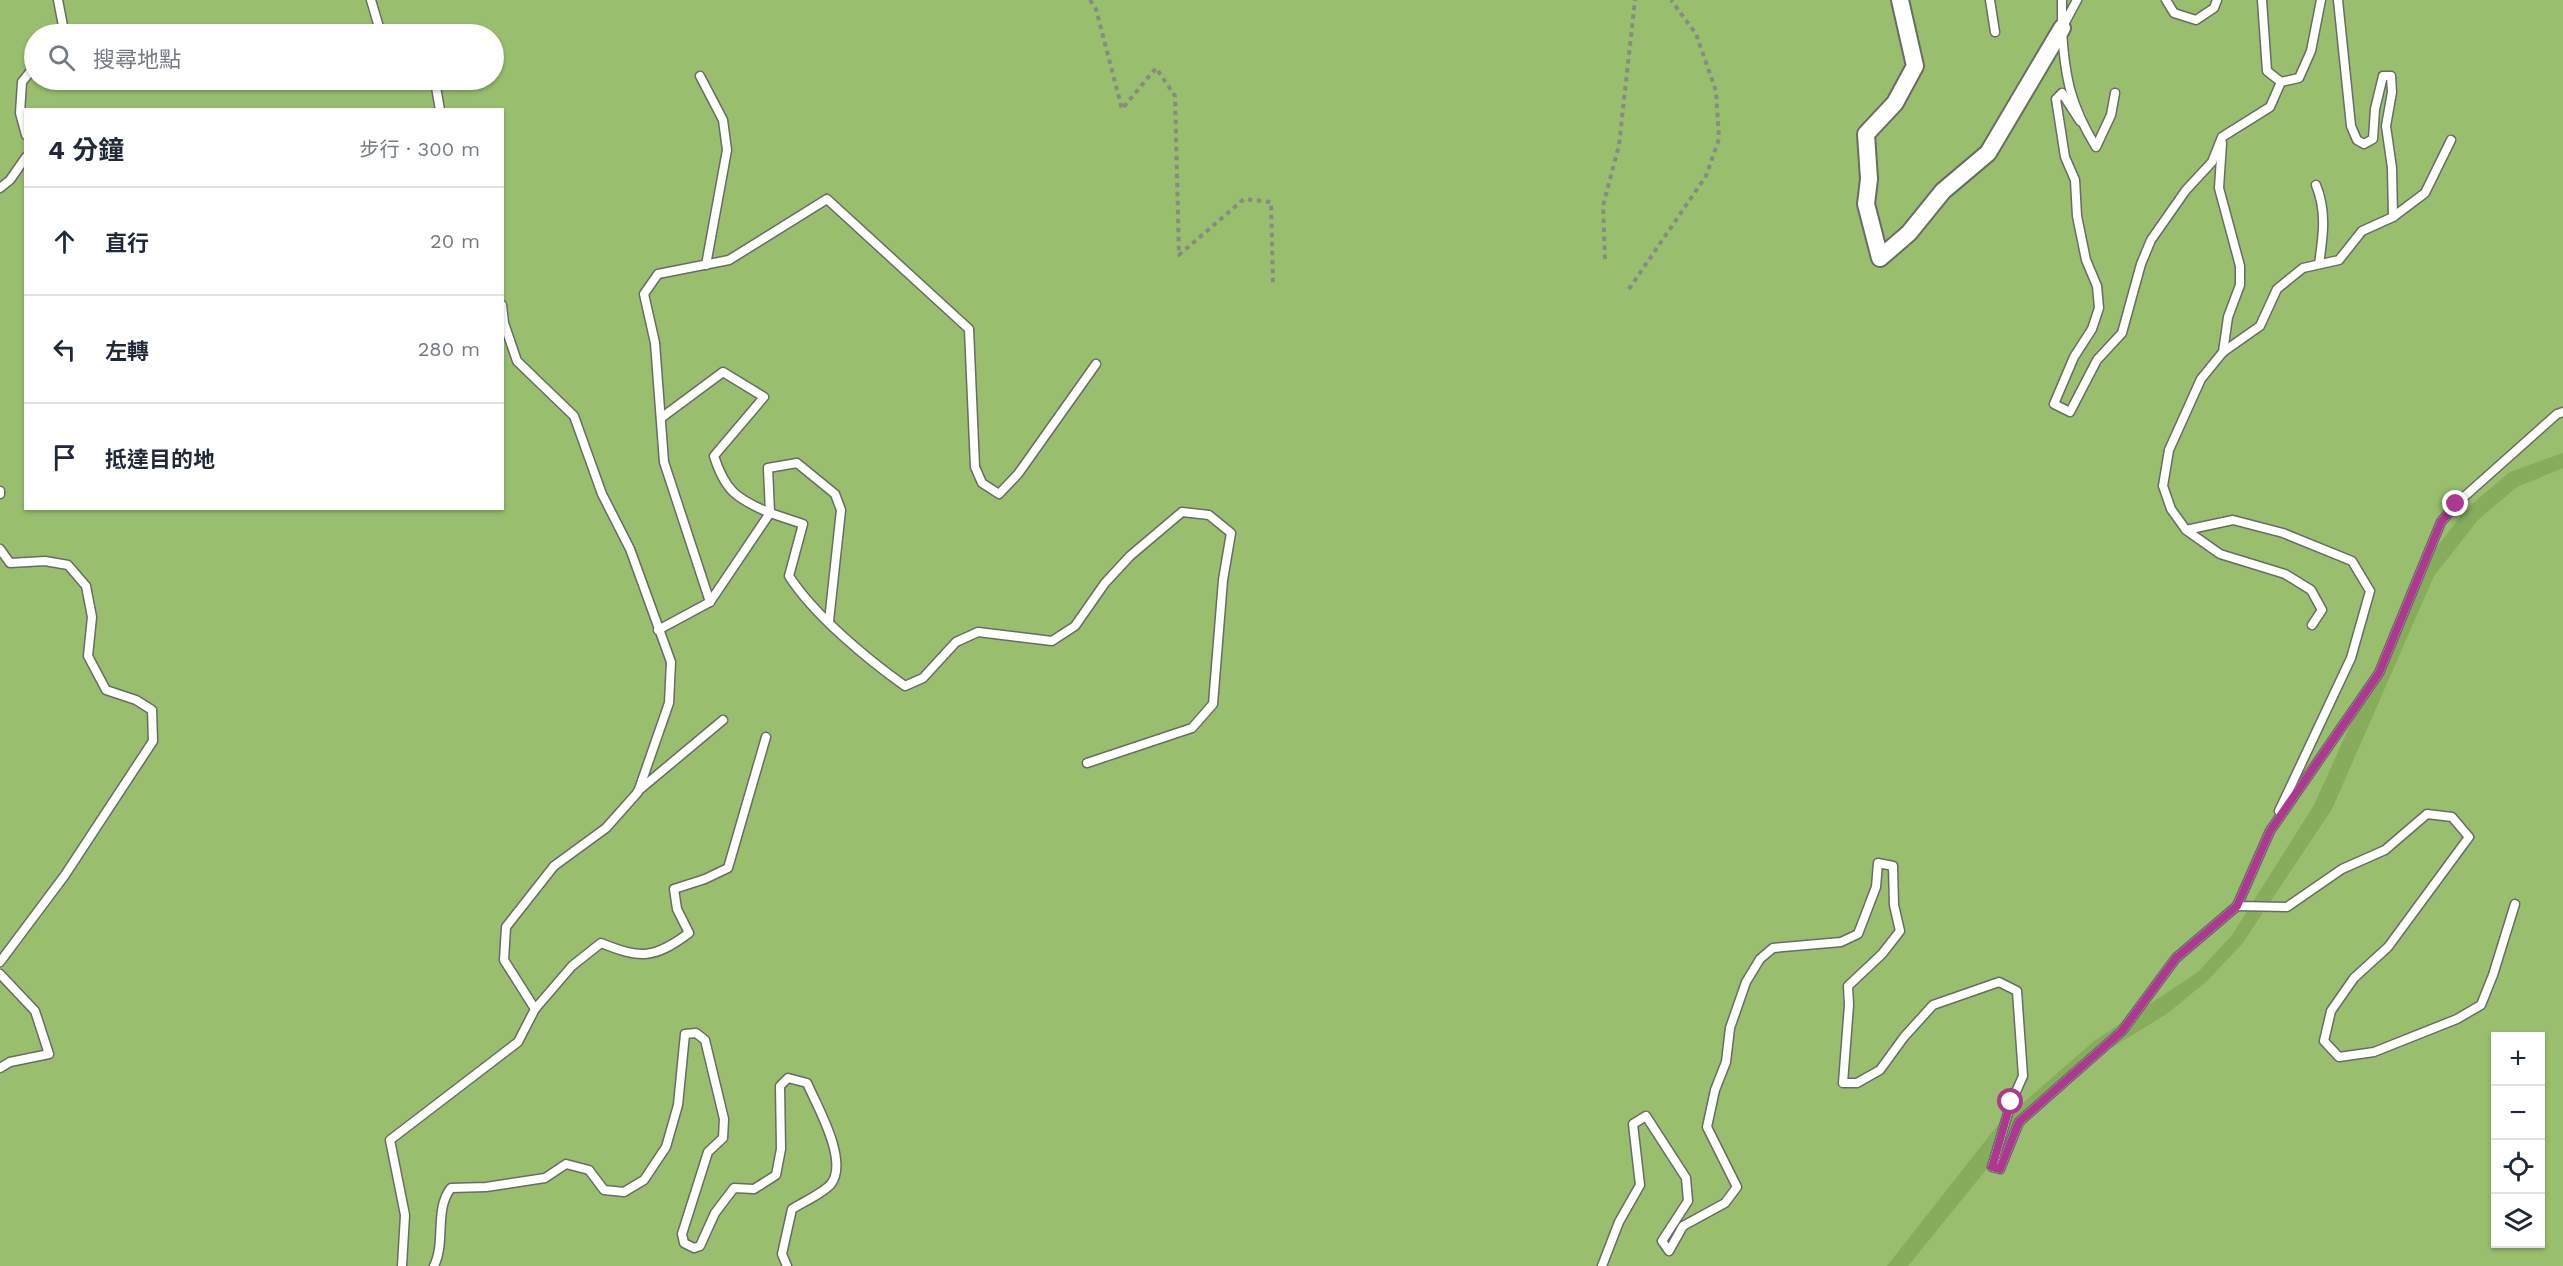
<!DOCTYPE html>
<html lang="zh-TW">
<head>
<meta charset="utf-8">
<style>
  :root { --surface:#fff; --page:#f2f2f3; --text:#1f2937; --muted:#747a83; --line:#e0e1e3 }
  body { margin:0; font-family:"Work Sans","Noto Sans TC",sans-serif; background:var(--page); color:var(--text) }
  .controls { position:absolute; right:18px; bottom:18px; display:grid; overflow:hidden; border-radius:0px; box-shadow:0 2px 4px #0004 }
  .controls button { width:54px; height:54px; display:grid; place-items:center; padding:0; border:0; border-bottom:2px solid var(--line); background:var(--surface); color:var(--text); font:30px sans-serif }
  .stop { position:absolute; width:18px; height:18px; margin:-14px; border:4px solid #ad3890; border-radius:50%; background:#fff }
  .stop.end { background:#ad3890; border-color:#fff; box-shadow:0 2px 6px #0008 }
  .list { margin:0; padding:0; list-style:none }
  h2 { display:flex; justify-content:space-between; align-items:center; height:78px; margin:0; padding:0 24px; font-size:26px }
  h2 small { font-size:20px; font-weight:400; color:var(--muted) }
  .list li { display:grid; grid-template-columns:39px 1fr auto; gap:18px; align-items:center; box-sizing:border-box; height:108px; padding:0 24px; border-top:2px solid var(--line) }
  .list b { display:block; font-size:22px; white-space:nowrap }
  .list em { font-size:20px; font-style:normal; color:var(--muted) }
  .icon { flex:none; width:33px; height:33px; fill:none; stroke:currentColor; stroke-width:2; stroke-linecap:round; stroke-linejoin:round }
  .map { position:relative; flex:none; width:2563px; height:1266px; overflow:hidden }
  .search { position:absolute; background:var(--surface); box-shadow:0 2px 4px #0004; left:24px; top:24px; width:480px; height:66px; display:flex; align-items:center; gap:15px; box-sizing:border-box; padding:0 21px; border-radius:33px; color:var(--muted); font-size:22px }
  .panel { position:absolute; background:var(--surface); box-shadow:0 2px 4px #0004; left:24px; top:108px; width:480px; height:402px; border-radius:0px }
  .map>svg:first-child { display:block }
  .forest { fill:#98be6e; fill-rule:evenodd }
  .water { fill:#87ac5c }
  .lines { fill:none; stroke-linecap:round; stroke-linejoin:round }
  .lane-casing { stroke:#676d62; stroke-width:11 }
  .street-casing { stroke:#676d62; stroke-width:20 }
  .path { stroke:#878b82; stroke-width:4; stroke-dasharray:4.5 4.5; stroke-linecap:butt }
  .lane { stroke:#fff; stroke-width:8 }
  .street { stroke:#fff; stroke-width:16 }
  .route { stroke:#ad3890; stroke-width:8 }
</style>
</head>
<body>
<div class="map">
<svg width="2563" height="1266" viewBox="0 0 2563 1266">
  <rect width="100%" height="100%" fill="#eff6e9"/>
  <path class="forest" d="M0,0H2563V1266H0ZM34,34H494V80H34ZM26,110H502V508H26ZM2496,1036H2540V1244H2496Z"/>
  <polygon class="water" points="2563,453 2563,468 2517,487 2478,520 2434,576 2332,809 2242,944 2207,981 2168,1013 2105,1052 2064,1083 2011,1139 1908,1266 1887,1266 1997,1126 2094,1041 2198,972 2232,935 2314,805 2423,565 2466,509 2510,472"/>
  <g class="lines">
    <defs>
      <g id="lane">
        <polyline points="58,0 64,31 61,34"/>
        <polyline points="371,0 381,34"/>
        <polyline points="1990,0 1995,32"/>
        <polyline points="2062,0 2062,28 2077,0"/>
        <polyline points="2166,0 2174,13 2196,20 2214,8 2217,0"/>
        <polyline points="2262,0 2267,71 2281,82 2299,78 2311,51 2321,0"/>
        <polyline points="2338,0 2351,126 2357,140 2364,144 2373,139 2375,109 2383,76 2391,76 2392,92 2386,126 2392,168 2393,217"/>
        <path d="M2062,31C2065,79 2071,106 2096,147L2111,115L2115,93"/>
        <polyline points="700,76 723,120 727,150 706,265"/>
        <polyline points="428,80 436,87 440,110"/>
        <polyline points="2080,121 2062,93 2056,99 2065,157 2075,180 2077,216 2086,260 2097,286 2099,308 2092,329 2074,357 2054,404 2070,412 2097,360 2122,333 2141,264 2151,240 2186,190 2212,162 2222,137 2270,107 2281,82"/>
        <polyline points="26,135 20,113 22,82 34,67"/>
        <polyline points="2222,143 2219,188 2240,266 2240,285 2228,317 2223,352"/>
        <path d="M2316,185C2327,212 2323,236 2319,264"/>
        <polyline points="0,188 10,180 26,157"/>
        <path d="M661,418L723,372L764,397L714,456C725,491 737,499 770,513L768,468L797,463L835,494L841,510L829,621"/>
        <polyline points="0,491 0,494"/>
        <polyline points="2186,530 2220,554 2285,574 2311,590 2322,610 2312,625"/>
        <polyline points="0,549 10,563 45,561 68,565 86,586 92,617 88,656 106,690 136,700 152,710 153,741 65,875 0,962"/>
        <polyline points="710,602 664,462 655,343 644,294 658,274 729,260 827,199 969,329 975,467 982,483 999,494 1018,474 1096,364"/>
        <path d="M658,630L710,602L770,513L803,524L789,576C814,615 867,659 905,686L923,678L956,642L978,632L1052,641L1075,626L1105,583L1130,556L1182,512L1209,515L1231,533L1223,580L1213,704L1192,728L1087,763"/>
        <polyline points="638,791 723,720"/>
        <polyline points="2279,811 2351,658 2370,591 2352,561 2283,533 2233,520 2186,530 2171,509 2163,486 2169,450 2201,379 2223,352 2260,326 2277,289 2303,268 2339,260 2362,231 2393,217 2425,193 2451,140"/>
        <polyline points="2515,904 2493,975 2481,1005 2457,1019 2374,1052 2339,1057 2324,1041 2331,1011 2354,978 2388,947 2469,837 2452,817 2427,814 2385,850 2342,869 2287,907 2237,906 2270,831 2379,673 2441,522 2456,504 2557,414 2563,412"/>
        <polyline points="0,974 35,1011 49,1054 10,1062 0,1068"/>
        <path d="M535,1009L572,966L601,943C641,959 654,959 689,933L677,909L674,889L705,879L728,868L766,737"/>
        <polyline points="402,1266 405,1215 390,1140 518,1042 535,1009 504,960 506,927 554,866 606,828 638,792 669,703 671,662 630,549 602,494 574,416 517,361 504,323 502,305"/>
        <path d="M434,1266C446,1242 434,1209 451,1188L486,1187L545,1178L566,1164L589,1170L604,1190L624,1192L644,1180L666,1147L678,1105L685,1034L696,1033L705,1040L724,1119L723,1138L708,1152L682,1234L684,1243L694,1248L700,1246L715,1213L734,1188L754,1189L776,1175L781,1149L780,1086L788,1078L807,1083C817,1106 849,1161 831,1184C822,1194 803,1202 792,1209L782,1254L787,1266"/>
        <polyline points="1602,1266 1619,1222 1640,1185 1633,1124 1646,1116 1686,1178 1688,1201 1662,1241 1669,1251 1683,1226 1725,1203 1737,1187 1707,1127 1715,1090 1726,1062 1730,1028 1746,982 1760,959 1773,948 1841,942 1858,934 1876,887 1878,863 1893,866 1894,905 1900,931 1882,954 1848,986 1849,1005 1843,1083 1857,1083 1880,1070 1904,1037 1933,1005 1999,982 2017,991 2023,1076 2011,1103 1992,1167 2000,1169 2019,1122 2122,1031 2176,958 2237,906"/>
      </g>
      <polyline id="street" points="1900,0 1915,66 1895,103 1866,134 1869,179 1866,204 1880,258 1909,233 1943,191 1988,153 2062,28"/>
    </defs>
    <use href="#lane" class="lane-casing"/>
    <use href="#street" class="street-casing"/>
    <g class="path">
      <polyline points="1090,0 1096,9 1122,109 1156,68 1175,96 1179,255 1244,199 1271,202 1273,283"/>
      <polyline points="1605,259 1603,206 1619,145 1635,0"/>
      <polyline points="1629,289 1706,176 1719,139 1716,91 1696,34 1671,0"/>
    </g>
    <use href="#lane" class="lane"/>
    <use href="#street" class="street"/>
  </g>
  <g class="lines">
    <polyline class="route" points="2011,1102 1992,1167 2000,1169 2019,1122 2122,1031 2176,958 2237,906 2270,831 2379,673 2441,522 2456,504"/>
  </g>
</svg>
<div class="controls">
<button>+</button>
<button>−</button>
<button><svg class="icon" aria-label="locate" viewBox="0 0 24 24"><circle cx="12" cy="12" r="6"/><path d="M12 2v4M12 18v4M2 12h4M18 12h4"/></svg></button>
<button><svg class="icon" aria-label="layers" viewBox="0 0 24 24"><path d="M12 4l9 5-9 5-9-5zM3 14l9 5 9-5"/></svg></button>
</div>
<div class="stop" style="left:2011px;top:1102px"></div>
<div class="stop end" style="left:2456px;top:504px"></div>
<div class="search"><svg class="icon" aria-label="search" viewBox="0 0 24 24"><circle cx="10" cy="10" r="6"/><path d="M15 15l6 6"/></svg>搜尋地點</div>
<section class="panel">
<h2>4 分鐘<small>步行 · 300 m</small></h2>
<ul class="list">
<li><svg class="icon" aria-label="ahead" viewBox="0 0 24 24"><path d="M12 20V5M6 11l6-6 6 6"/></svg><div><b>直行</b></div><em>20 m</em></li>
<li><svg class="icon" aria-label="left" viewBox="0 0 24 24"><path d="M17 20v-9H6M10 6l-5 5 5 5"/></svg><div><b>左轉</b></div><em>280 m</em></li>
<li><svg class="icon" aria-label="arrive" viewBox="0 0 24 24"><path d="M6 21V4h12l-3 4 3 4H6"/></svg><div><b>抵達目的地</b></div></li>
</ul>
</section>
</div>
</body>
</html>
